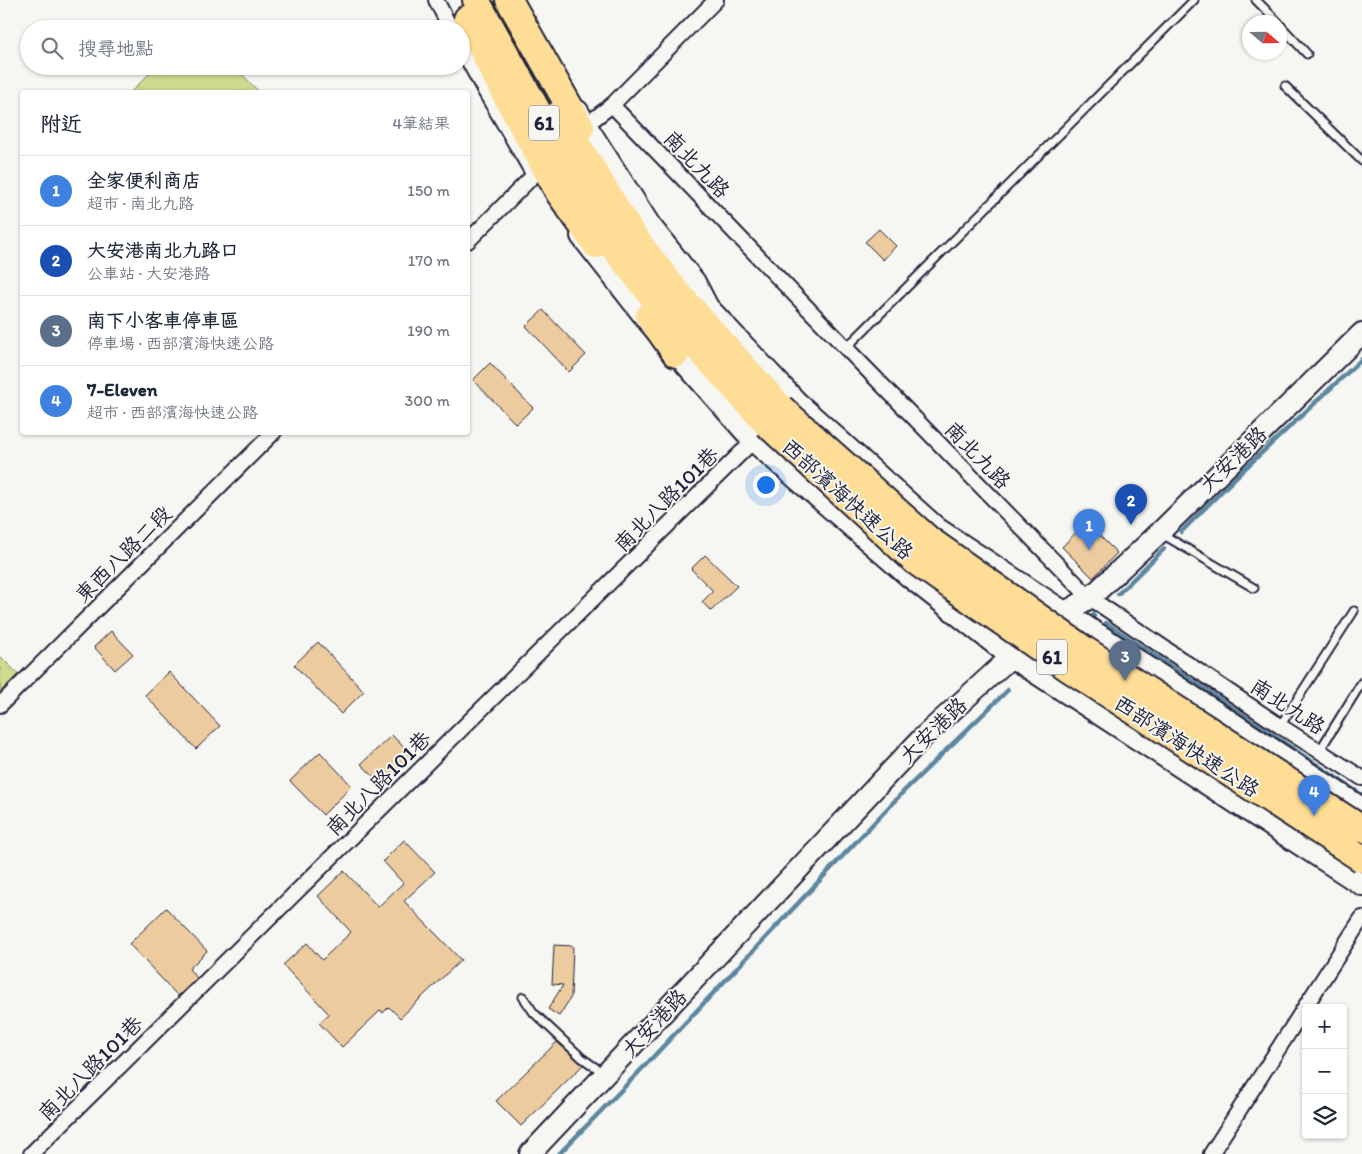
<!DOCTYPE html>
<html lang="zh-TW">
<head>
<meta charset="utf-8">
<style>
  :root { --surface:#fff; --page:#f6f6f7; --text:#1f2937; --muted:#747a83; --line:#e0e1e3; --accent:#d1495b }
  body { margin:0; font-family:Itim,"LXGW WenKai TC",sans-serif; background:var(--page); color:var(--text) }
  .controls { position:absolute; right:15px; bottom:15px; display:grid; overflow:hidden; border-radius:5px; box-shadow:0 1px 4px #0004 }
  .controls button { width:45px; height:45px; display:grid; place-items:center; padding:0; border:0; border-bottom:1px solid var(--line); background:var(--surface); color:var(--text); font:25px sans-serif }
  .compass { position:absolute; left:1242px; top:15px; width:45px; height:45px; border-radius:50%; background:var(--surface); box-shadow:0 1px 4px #0004; rotate:110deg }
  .you { position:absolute; left:765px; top:484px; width:18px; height:18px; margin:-12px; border:4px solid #fff; border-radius:50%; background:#1a73e8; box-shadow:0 0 0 8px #1a73e833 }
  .badge { display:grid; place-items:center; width:32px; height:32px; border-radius:50%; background:var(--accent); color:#fff; font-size:16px; font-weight:700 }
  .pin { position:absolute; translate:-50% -41px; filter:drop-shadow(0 1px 2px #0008) }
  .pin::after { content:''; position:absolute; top:26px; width:18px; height:15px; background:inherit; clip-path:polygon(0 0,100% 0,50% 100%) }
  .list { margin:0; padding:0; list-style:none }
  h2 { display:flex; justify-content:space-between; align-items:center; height:65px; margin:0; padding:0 20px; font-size:21px }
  h2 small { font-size:16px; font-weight:400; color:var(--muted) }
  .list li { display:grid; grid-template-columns:32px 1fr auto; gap:15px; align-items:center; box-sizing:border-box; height:70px; padding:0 20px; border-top:1px solid var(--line) }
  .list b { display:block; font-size:19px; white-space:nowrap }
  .list p { margin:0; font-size:16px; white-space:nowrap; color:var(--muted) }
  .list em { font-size:16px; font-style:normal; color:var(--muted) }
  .icon { flex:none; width:28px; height:28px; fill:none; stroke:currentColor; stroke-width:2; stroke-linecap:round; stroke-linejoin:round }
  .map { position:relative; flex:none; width:1362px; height:1154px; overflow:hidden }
  .search { position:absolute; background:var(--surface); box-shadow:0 1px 4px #0004; left:20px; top:20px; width:450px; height:55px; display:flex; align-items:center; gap:12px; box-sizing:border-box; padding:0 18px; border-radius:28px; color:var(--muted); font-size:19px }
  .panel { position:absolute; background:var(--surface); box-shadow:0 1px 4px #0004; left:20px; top:90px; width:450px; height:345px; border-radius:5px }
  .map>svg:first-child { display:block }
  .green { fill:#cddb8e; stroke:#787e64 }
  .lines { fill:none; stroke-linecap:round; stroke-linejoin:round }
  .stream { stroke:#5c87a0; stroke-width:4.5 }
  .building { fill:#eccb9e; stroke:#22223b }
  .lane-casing { stroke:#22223b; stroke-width:11 }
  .street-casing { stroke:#22223b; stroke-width:18 }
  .secondary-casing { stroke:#22223b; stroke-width:24 }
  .highway-casing { stroke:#22223b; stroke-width:30 }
  .lane { stroke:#f6f6f2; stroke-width:7 }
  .street { stroke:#f6f6f2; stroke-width:14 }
  .secondary { stroke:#f6f6f2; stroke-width:20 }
  .highway { stroke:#fedd96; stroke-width:26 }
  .highway-bridge-casing { stroke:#22223b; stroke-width:30; stroke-linecap:butt }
  .highway-bridge { stroke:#fedd96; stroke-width:26 }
  .labels { text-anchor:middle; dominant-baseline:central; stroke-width:4; stroke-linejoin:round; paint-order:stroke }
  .shield { fill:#f6f6f2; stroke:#626272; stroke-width:1 }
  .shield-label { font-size:20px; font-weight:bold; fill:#22223b }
  .street-label { font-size:21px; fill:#22223b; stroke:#f6f6f2 }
</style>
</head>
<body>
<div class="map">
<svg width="1362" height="1154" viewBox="0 0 1362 1154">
  <rect width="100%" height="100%" fill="#f6f6f2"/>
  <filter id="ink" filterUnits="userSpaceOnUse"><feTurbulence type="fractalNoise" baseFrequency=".02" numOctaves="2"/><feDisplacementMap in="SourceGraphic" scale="10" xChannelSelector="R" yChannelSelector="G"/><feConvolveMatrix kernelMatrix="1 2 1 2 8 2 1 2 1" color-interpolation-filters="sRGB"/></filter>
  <g filter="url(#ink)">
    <g class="green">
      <polygon points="157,66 234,66 259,92 131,92"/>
      <polygon points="0,656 18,674 0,692"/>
    </g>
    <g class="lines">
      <g class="stream">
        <polyline points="1181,532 1240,473 1362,359"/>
        <polyline points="1118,594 1164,549"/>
        <polyline points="1093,615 1094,616"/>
        <polyline points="1106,623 1362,795"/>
        <polyline points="559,1154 637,1074 905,790 1008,690"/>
      </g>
    </g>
    <g class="building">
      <polygon points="879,229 896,246 883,260 865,242"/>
      <polygon points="543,310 586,355 569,372 526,326"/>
      <polygon points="490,363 533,408 516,424 473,380"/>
      <polygon points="1086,522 1117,553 1093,578 1062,547"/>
      <polygon points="705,555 737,586 711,611 702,602 713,591 691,569"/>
      <polygon points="111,631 133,654 115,670 94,647"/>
      <polygon points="318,642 364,691 341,714 294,665"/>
      <polygon points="169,672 220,726 196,749 145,695"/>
      <polygon points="392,735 412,756 382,785 361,764"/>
      <polygon points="320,752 352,786 323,815 290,781"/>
      <polygon points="404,840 435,872 404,901 461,960 400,1018 389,1007 383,1013 381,1010 342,1047 319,1023 329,1014 283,965 307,943 322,960 351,932 318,896 344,871 378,907 403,883 383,861"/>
      <polygon points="166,908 207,951 189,969 197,978 178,996 129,944"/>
      <polygon points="554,945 573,946 571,997 559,1016 548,1009 563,985 552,984"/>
      <polygon points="557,1042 583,1065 521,1126 496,1101"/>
    </g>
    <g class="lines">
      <defs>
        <g id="lane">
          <polyline points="1256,0 1278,22"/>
          <polyline points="1280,25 1307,54"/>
          <polyline points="1285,86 1362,161"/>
          <polyline points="846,348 1194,0"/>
          <polyline points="1162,534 1254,588"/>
          <polyline points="1280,726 1354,611"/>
          <polyline points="1320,750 1362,682"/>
          <polyline points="523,997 534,1013 582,1058 605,1074"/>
        </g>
        <g id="street">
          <polyline points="436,0 451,29"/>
          <polyline points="461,47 485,91 534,175 468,241"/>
          <polyline points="612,105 846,348 1090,598 1280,726 1362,778"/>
          <polyline points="586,125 612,105 716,0"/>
          <polyline points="0,705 274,432"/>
          <polyline points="31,1154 753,441"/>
          <polyline points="1211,1154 1362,918"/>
        </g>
        <g id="secondary">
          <polyline points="578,111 586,125 650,225 695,282 708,307 797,402 937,528 1362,808"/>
          <polyline points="581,236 650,324 753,441 907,575 1011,657 1362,885"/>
          <polyline points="530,1154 922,738 1011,657 1065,612 1090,598 1159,533 1362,333"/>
        </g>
        <g id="highway">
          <polyline points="476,0 613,247 662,309 767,424"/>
          <polyline points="509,0 581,127"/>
          <polyline points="467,19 501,87 559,193 596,245"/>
          <polyline points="559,114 632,234 677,292 781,408"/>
          <polyline points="649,316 676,354"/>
        </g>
      </defs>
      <use href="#lane" class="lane-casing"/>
      <use href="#street" class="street-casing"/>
      <use href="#secondary" class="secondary-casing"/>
      <use href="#highway" class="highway-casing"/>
      <use href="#lane" class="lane"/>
      <use href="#street" class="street"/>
      <use href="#secondary" class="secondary"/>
      <use href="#highway" class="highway"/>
      <defs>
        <g id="highway-bridge">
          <polyline points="781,408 928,539 1085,650 1362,829"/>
          <polyline points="767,424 915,561 1068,668 1362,859"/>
        </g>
      </defs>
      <use href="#highway-bridge" class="highway-bridge-casing"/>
      <use href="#highway-bridge" class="highway-bridge"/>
    </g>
  </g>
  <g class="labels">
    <g class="shield">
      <rect x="529" y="105.5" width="30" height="35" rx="4"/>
      <rect x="1037" y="639.5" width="30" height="35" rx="4"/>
    </g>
    <g class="shield-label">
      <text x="544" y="123">61</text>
      <text x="1052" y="657">61</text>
    </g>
    <g class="street-label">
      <text transform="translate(697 164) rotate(46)">南北九路</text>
      <text transform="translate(978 455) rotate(46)">南北九路</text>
      <text transform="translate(1233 459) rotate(-44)">大安港路</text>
      <text transform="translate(666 499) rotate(-45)">南北八路101巷</text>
      <text transform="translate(848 499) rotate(42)">西部濱海快速公路</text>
      <text transform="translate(123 554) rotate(-45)">東西八路二段</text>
      <text transform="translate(1288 706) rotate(33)">南北九路</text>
      <text transform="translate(933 730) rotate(-44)">大安港路</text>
      <text transform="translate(1187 746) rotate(33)">西部濱海快速公路</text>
      <text transform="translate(378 783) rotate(-45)">南北八路101巷</text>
      <text transform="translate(654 1023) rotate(-47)">大安港路</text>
      <text transform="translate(90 1068) rotate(-45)">南北八路101巷</text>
    </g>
  </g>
</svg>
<div class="controls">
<button>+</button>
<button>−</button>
<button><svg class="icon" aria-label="layers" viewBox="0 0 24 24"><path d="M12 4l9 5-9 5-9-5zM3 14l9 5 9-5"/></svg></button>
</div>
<svg class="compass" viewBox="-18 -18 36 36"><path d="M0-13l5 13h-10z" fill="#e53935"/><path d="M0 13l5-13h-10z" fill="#747a83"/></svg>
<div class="you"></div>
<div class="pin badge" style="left:1089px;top:550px;background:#3f7fe0">1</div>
<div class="pin badge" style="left:1131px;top:525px;background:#1a4fb4">2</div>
<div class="pin badge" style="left:1125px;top:681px;background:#5c6f8a">3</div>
<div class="pin badge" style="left:1314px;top:816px;background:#3f7fe0">4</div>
<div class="search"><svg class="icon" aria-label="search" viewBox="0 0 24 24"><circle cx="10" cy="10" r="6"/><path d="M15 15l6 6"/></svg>搜尋地點</div>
<section class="panel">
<h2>附近<small>4筆結果</small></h2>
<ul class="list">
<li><span class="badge" style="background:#3f7fe0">1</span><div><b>全家便利商店</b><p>超市 · 南北九路</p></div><em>150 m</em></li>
<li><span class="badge" style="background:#1a4fb4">2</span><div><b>大安港南北九路口</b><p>公車站 · 大安港路</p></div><em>170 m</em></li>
<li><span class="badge" style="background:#5c6f8a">3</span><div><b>南下小客車停車區</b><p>停車場 · 西部濱海快速公路</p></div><em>190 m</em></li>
<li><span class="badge" style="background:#3f7fe0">4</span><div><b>7-Eleven</b><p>超市 · 西部濱海快速公路</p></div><em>300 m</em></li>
</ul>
</section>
</div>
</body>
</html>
